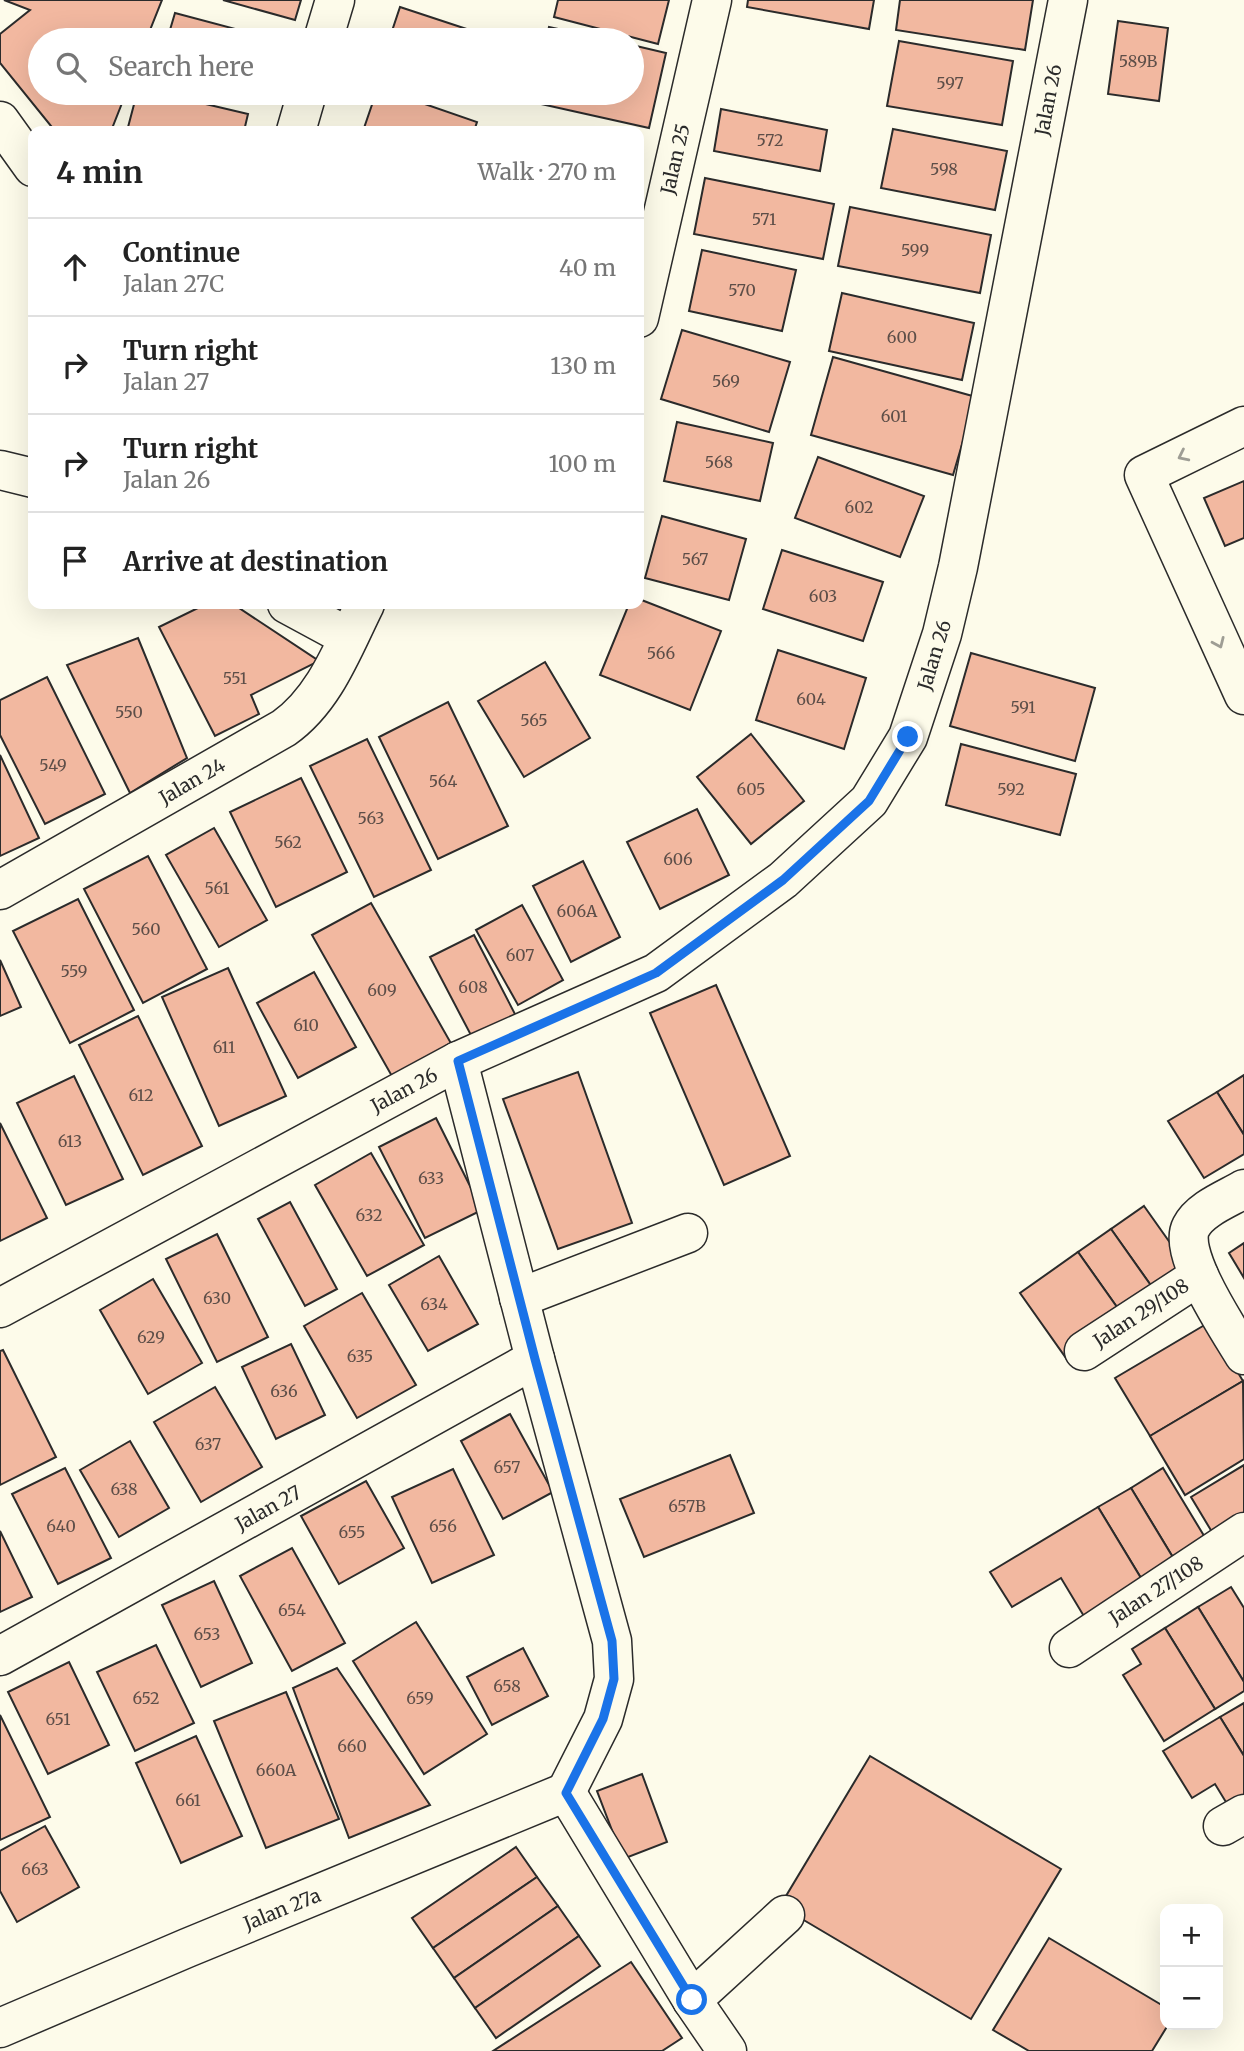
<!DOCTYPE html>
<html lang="en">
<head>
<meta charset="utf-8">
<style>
  :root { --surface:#fff; --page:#f6f6f6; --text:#222; --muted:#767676; --line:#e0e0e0 }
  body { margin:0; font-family:Merriweather,serif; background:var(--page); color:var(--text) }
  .controls { position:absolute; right:21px; bottom:21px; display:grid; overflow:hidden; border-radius:14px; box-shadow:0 7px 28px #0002 }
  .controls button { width:63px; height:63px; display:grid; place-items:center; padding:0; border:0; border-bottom:2px solid var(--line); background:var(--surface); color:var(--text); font:35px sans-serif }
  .stop { position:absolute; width:21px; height:21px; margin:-16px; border:5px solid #1a73e8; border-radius:50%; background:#fff }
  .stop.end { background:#1a73e8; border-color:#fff; box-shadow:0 2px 7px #0008 }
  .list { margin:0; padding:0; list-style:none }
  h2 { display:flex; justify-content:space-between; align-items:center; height:91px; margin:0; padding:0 28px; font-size:30px }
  h2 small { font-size:23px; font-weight:400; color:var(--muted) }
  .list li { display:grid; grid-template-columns:46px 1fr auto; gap:21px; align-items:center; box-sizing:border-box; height:98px; padding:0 28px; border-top:2px solid var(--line) }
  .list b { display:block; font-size:26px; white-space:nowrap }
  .list p { margin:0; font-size:23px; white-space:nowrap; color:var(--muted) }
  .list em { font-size:23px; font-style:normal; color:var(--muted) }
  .icon { flex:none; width:38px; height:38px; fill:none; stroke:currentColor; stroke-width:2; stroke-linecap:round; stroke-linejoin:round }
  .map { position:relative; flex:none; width:1244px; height:2051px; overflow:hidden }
  .search { position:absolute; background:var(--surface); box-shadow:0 7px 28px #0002; left:28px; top:28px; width:616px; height:77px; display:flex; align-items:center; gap:18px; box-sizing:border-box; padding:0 24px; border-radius:38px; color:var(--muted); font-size:26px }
  .panel { position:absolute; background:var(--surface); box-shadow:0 7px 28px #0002; left:28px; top:126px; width:616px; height:483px; border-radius:14px }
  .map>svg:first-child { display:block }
  .building { fill:#f2b8a0; stroke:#2b2b2b; stroke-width:2 }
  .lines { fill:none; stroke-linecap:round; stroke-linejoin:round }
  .minor-casing { stroke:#2b2b2b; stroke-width:41 }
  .minor { stroke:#fdfbea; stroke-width:38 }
  .oneway { stroke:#9e9d94 }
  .route { stroke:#1a73e8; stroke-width:9 }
  .labels { text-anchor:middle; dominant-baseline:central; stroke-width:5; stroke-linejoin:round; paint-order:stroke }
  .number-label { font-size:16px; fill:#5d4e48 }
  .street-label { font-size:19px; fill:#2b2b2b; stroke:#fdfbea }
</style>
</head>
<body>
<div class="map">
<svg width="1244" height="2051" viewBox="0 0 1244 2051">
  <rect width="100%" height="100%" fill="#fdfbea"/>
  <g class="building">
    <polygon points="4,0 162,0 146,40 40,40 40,93 126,93 111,131 55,131 0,63 0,34 30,10"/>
    <polygon points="223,0 301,0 295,20"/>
    <polygon points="558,0 669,0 658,44 554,17"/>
    <polygon points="748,0 874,0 869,29 747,7"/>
    <polygon points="900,0 1033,0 1025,50 896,30"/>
    <polygon points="400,7 500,40 389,40"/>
    <polygon points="175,13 277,40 167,40"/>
    <polygon points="1118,21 1168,28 1159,101 1108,94"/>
    <polygon points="549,27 609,40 546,40"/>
    <polygon points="899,41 1013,61 1002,125 887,106"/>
    <polygon points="632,45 666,53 649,128 532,102 534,93 632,93"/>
    <polygon points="137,93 159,93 248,114 244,131 127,131"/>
    <polygon points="237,93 275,93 272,102"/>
    <polygon points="376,93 393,93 477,122 474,131 363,131"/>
    <polygon points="721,109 827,130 820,171 714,151"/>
    <polygon points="893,129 1007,151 995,210 881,188"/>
    <polygon points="705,178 834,204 823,259 694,234"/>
    <polygon points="850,207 991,235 980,293 838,266"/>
    <polygon points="702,250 796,270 782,331 689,311"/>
    <polygon points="842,293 974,323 962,380 829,351"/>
    <polygon points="682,330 790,362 769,432 661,399"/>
    <polygon points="833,357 976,397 953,475 811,435"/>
    <polygon points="677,422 773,443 760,501 664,481"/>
    <polygon points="818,457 924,496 900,557 795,518"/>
    <polygon points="1244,481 1244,538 1225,546 1204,498"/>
    <polygon points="662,516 746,539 729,600 645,578"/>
    <polygon points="782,550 883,582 863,641 763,609"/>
    <polygon points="639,599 721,631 690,710 600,675 629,604 639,604"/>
    <polygon points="206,604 233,604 319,661 251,695 259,714 215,736 159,627"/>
    <polygon points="138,638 187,758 130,793 67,665"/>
    <polygon points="778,650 866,678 844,749 756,720"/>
    <polygon points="971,653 1095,688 1075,761 950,726"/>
    <polygon points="545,662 590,738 524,777 478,701"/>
    <polygon points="47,677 105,794 45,824 0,735 0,700"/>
    <polygon points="448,702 508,826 438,859 379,737"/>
    <polygon points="751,734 804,801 751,844 697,777"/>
    <polygon points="367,739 431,870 374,897 310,766"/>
    <polygon points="961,744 1076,774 1060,835 946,805"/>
    <polygon points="0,755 39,838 0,856"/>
    <polygon points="301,778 347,872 276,907 230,812"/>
    <polygon points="697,809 729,875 660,909 627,842"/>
    <polygon points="214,828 267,920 219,947 166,855"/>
    <polygon points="148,856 207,969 143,1003 84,889"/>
    <polygon points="583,861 620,937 571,962 533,886"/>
    <polygon points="78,899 134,1010 70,1043 13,931"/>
    <polygon points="371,903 452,1045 393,1078 312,935"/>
    <polygon points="522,905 563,980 518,1005 476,930"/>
    <polygon points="474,935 516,1016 473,1039 430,957"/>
    <polygon points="0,960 21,1007 0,1016"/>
    <polygon points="228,968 286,1096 219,1126 162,997"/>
    <polygon points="314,972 356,1047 298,1078 257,1003"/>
    <polygon points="716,985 790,1156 724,1185 650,1013"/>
    <polygon points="138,1016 202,1146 143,1175 79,1045"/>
    <polygon points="578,1072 632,1223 558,1249 503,1099"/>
    <polygon points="1244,1075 1244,1135 1217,1092"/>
    <polygon points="74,1076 123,1179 66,1205 17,1103"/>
    <polygon points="1217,1092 1244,1135 1244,1154 1204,1178 1168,1121"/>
    <polygon points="436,1118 482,1210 425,1238 379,1147"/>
    <polygon points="0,1123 47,1218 0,1241"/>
    <polygon points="371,1153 424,1245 367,1276 315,1185"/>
    <polygon points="290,1202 337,1289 305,1306 258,1219"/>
    <polygon points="1144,1206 1190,1271 1157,1294 1111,1229"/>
    <polygon points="1111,1229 1157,1294 1124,1317 1078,1252"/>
    <polygon points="217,1234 268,1337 217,1362 166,1259"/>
    <polygon points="1244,1243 1244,1278 1229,1253"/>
    <polygon points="1078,1252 1124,1317 1066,1358 1020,1293"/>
    <polygon points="439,1256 478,1324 428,1351 389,1285"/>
    <polygon points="153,1279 202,1363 148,1394 100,1310"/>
    <polygon points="362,1293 416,1385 357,1418 304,1326"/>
    <polygon points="1208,1323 1243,1381 1150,1436 1115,1378"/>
    <polygon points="291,1344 325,1415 276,1439 242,1367"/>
    <polygon points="3,1350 56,1457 0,1485 0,1351"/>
    <polygon points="1243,1381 1244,1459 1185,1495 1150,1436"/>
    <polygon points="215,1387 262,1467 201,1502 154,1422"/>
    <polygon points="510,1414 553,1492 503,1519 461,1441"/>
    <polygon points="130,1441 169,1508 119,1537 80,1470"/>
    <polygon points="730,1455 754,1513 644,1557 620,1499"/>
    <polygon points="1244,1465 1244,1547 1227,1557 1191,1497"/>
    <polygon points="65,1468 111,1558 58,1584 12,1494"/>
    <polygon points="1163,1468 1212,1549 1180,1569 1131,1488"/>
    <polygon points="453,1469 494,1555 432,1583 392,1497"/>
    <polygon points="366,1481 404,1548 339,1584 301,1516"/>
    <polygon points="1131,1488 1180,1569 1147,1588 1098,1507"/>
    <polygon points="1098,1507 1147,1588 1088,1623 1061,1578 1012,1607 990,1572"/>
    <polygon points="0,1531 32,1597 0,1612"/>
    <polygon points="292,1548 345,1643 292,1671 240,1576"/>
    <polygon points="214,1581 252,1663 201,1687 162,1605"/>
    <polygon points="1231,1587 1244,1608 1244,1682 1198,1607"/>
    <polygon points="1198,1607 1244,1682 1244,1691 1215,1709 1165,1628"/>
    <polygon points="416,1622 487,1734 424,1774 353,1661"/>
    <polygon points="1165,1628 1215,1709 1164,1741 1123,1675 1141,1664 1132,1649"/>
    <polygon points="156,1645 194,1723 135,1751 97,1672"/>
    <polygon points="523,1648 548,1696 492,1725 467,1677"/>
    <polygon points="69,1662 109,1745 48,1774 8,1692"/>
    <polygon points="337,1668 430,1805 349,1838 293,1688"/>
    <polygon points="286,1692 339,1819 266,1848 214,1721"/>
    <polygon points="1244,1703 1244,1756 1220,1717"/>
    <polygon points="0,1715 50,1817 0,1840"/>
    <polygon points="1220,1717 1244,1756 1244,1805 1232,1812 1215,1784 1192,1798 1163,1751"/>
    <polygon points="196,1736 242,1836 181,1863 136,1763"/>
    <polygon points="870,1756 1061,1869 971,2019 780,1906"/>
    <polygon points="642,1774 667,1842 623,1859 597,1791"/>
    <polygon points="45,1826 79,1887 17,1922 0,1891 0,1851"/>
    <polygon points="516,1847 537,1877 433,1948 412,1918"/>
    <polygon points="537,1877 558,1906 454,1978 433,1948"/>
    <polygon points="558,1906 579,1936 475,2008 454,1978"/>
    <polygon points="579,1936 600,1966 496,2038 475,2008"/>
    <polygon points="1049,1938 1165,2007 1165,2025 1168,2025 1152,2051 1029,2051 993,2030"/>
    <polygon points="631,1962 682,2038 662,2051 493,2051"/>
  </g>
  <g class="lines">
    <defs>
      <g id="minor">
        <polyline points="323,40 335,0"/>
        <polyline points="0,121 33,167"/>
        <polyline points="296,131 307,93"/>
        <polyline points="639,318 712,0"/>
        <polyline points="1244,426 1144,475 1244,695"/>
        <polyline points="0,470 33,478"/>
        <polyline points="287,604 348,637"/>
        <path d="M0,890L284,728C325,699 343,648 365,604"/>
        <polyline points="458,1061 535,1359 612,1641 614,1679 603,1719 566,1792"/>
        <path d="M1244,1189C1227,1199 1200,1209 1191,1227C1177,1253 1229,1330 1244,1355"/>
        <polyline points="519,1298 688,1233"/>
        <polyline points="0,1308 458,1061 656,973 783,880 869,801 908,737 942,634 958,567 1068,0"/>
        <polyline points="1084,1351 1199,1276"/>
        <polyline points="1069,1648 1244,1532"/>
        <polyline points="0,1656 535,1359"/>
        <polyline points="566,1792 692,2000 727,2051"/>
        <polyline points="1223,1826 1244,1814"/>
        <polyline points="692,2000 785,1915"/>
        <polyline points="0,2028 187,1948 566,1792"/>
      </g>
    </defs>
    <use href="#minor" class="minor-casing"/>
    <use href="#minor" class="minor"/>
  </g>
  <defs><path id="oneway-chevron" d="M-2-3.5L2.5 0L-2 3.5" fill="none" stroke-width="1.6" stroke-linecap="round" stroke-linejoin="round" transform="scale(1.75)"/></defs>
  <g class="oneway">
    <use href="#oneway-chevron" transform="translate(1183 456) rotate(154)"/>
    <use href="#oneway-chevron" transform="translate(1219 643) rotate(66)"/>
  </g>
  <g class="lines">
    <polyline class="route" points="692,2000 566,1793 603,1719 614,1679 612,1641 535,1359 458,1061 656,973 783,880 869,801 908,737"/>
  </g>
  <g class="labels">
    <g class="number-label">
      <text x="1138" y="61">589B</text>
      <text x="950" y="83">597</text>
      <text x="770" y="140">572</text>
      <text x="944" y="169">598</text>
      <text x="764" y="219">571</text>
      <text x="915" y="250">599</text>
      <text x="742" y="290">570</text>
      <text x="902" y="337">600</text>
      <text x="726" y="381">569</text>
      <text x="894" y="416">601</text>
      <text x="719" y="462">568</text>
      <text x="859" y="507">602</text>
      <text x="695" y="559">567</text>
      <text x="823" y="596">603</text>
      <text x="661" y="653">566</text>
      <text x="235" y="678">551</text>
      <text x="811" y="699">604</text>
      <text x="1023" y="707">591</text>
      <text x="129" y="712">550</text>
      <text x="534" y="720">565</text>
      <text x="53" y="765">549</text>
      <text x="443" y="781">564</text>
      <text x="751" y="789">605</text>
      <text x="1011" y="789">592</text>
      <text x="371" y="818">563</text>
      <text x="288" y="842">562</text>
      <text x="678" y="859">606</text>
      <text x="217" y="888">561</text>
      <text x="577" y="911">606A</text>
      <text x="146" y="929">560</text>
      <text x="520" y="955">607</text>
      <text x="74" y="971">559</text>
      <text x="473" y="987">608</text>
      <text x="382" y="990">609</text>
      <text x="306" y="1025">610</text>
      <text x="224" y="1047">611</text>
      <text x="141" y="1095">612</text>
      <text x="70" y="1141">613</text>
      <text x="431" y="1178">633</text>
      <text x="369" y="1215">632</text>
      <text x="217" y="1298">630</text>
      <text x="434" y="1304">634</text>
      <text x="151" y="1337">629</text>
      <text x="360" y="1356">635</text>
      <text x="284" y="1391">636</text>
      <text x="208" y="1444">637</text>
      <text x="507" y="1467">657</text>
      <text x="124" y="1489">638</text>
      <text x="687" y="1506">657B</text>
      <text x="61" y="1526">640</text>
      <text x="443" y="1526">656</text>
      <text x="352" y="1532">655</text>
      <text x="292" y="1610">654</text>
      <text x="207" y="1634">653</text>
      <text x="507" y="1686">658</text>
      <text x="146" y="1698">652</text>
      <text x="420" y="1698">659</text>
      <text x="58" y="1719">651</text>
      <text x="352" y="1746">660</text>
      <text x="276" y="1770">660A</text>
      <text x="188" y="1800">661</text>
      <text x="35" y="1869">663</text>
    </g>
    <g class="street-label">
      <text transform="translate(1048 100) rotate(-79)">Jalan 26</text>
      <text transform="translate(675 159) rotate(-77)">Jalan 25</text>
      <text transform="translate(934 655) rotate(-73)">Jalan 26</text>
      <text transform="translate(192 781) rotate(-30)">Jalan 24</text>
      <text transform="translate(404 1090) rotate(-28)">Jalan 26</text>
      <text transform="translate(1141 1313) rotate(-33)">Jalan 29/108</text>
      <text transform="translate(268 1508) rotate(-29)">Jalan 27</text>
      <text transform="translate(1156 1590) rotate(-33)">Jalan 27/108</text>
      <text transform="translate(282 1909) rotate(-22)">Jalan 27a</text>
    </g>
  </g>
</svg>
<div class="controls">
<button>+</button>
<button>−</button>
</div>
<div class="stop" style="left:692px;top:2000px"></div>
<div class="stop end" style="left:908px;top:737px"></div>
<div class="search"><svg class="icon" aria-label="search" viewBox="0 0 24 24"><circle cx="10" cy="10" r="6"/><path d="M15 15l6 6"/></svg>Search here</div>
<section class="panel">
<h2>4 min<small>Walk · 270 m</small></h2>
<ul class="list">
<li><svg class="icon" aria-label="ahead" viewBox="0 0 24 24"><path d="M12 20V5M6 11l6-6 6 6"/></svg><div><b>Continue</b><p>Jalan 27C</p></div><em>40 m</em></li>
<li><svg class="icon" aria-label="right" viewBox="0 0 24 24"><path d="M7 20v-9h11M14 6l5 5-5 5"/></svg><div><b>Turn right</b><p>Jalan 27</p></div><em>130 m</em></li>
<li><svg class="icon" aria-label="right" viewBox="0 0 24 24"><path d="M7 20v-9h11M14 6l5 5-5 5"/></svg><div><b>Turn right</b><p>Jalan 26</p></div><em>100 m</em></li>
<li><svg class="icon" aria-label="arrive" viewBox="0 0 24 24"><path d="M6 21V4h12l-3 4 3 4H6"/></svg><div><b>Arrive at destination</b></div></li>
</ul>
</section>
</div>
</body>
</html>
